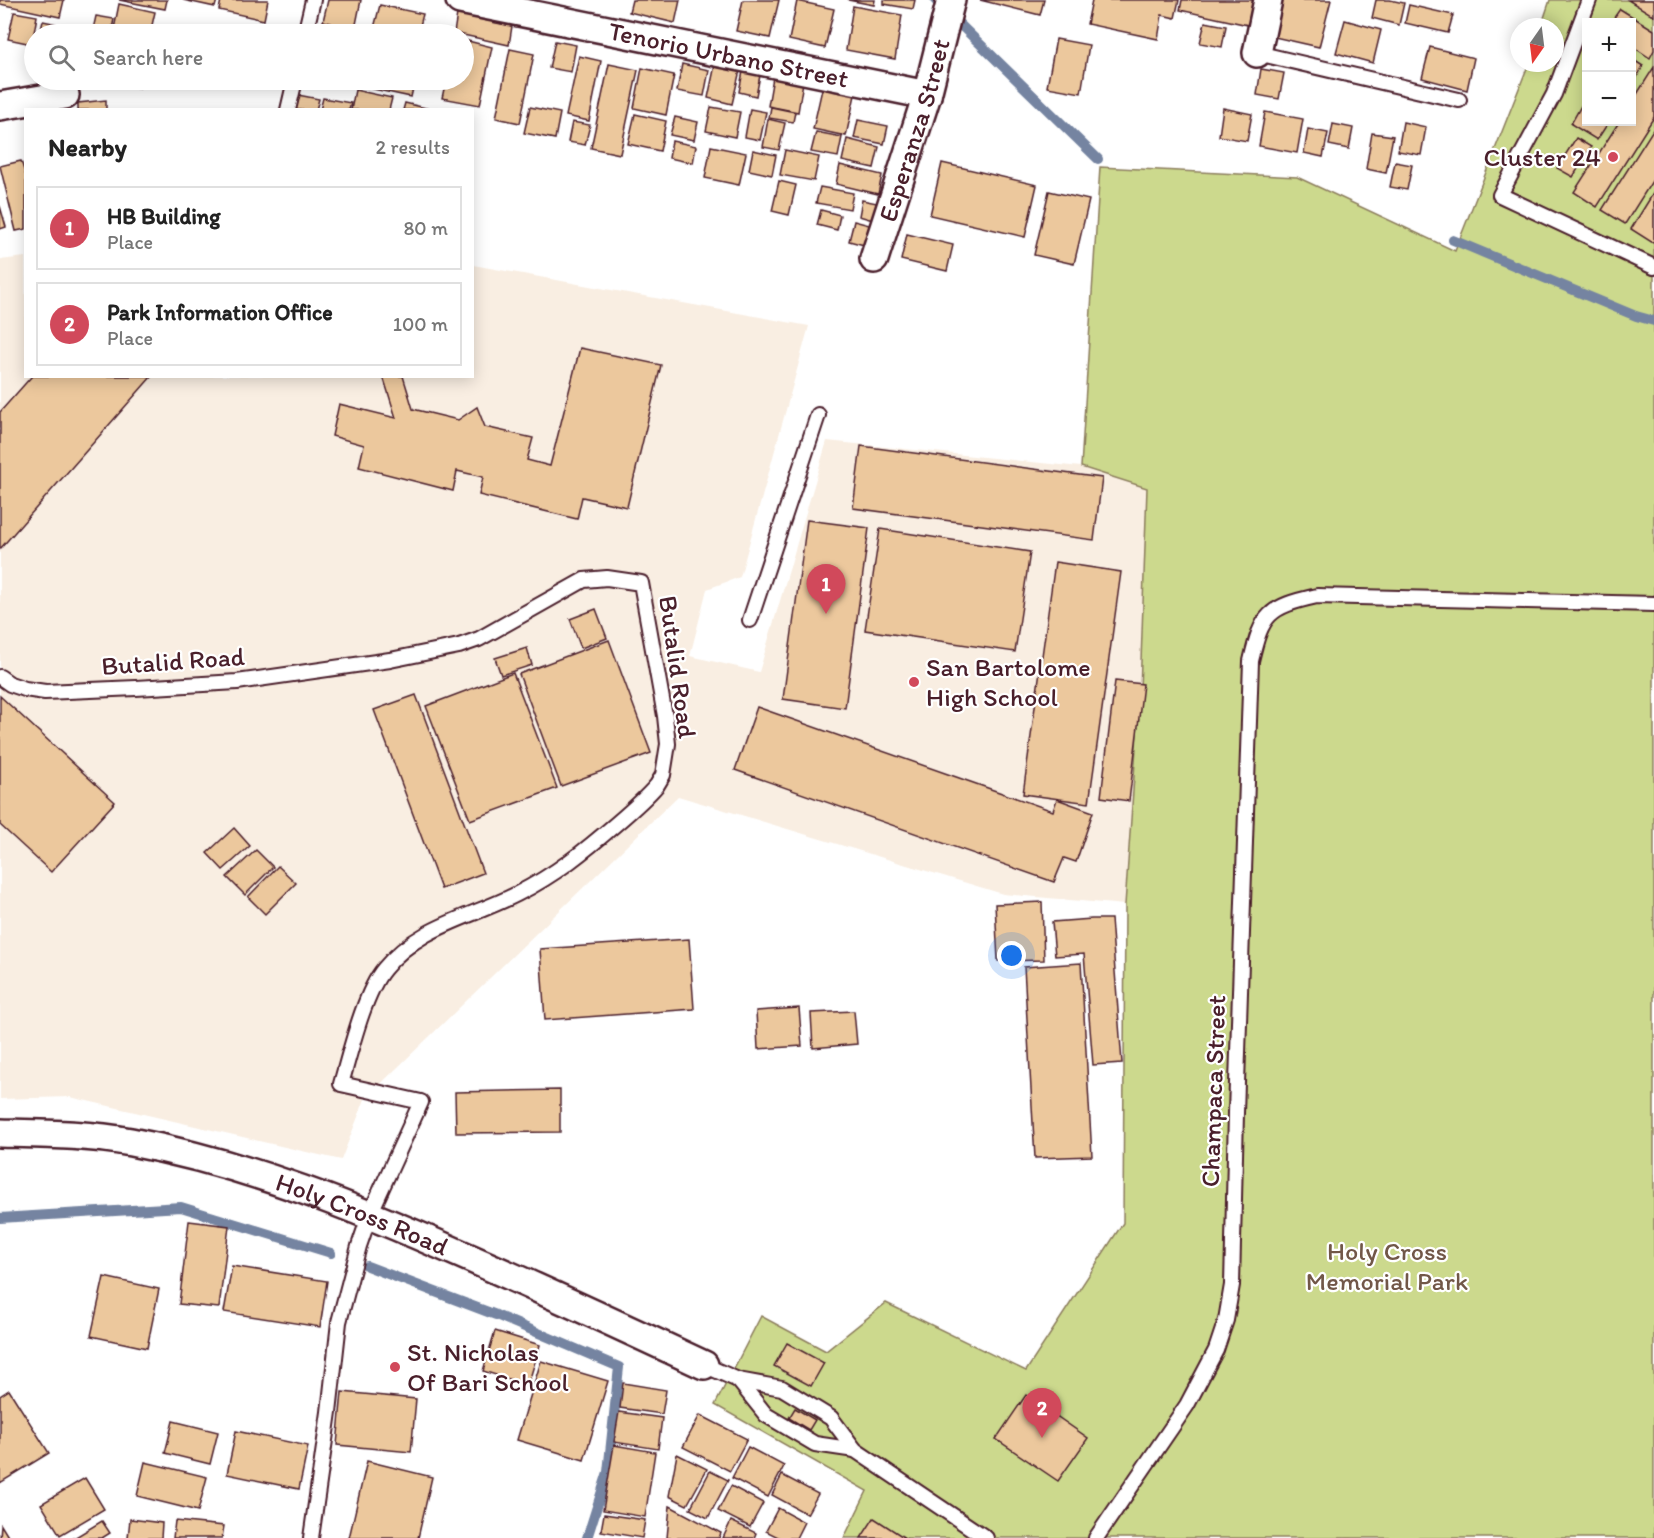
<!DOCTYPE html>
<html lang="en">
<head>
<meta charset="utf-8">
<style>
  :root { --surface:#fff; --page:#f6f6f6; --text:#222; --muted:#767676; --line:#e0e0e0; --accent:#d1495b }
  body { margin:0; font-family:Itim,sans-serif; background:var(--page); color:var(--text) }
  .controls { position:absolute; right:18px; top:18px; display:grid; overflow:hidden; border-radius:0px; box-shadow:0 3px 15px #0003 }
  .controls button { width:54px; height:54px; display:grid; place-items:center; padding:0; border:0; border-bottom:2px solid var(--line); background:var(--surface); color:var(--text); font:30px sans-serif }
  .compass { position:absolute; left:1510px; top:18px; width:54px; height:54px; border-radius:50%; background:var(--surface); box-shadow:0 3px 15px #0003; rotate:194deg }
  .you { position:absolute; left:1012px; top:956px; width:21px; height:21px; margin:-15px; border:4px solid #fff; border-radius:50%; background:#1a73e8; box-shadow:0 0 0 9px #1a73e833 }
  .badge { display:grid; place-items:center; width:39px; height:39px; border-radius:50%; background:var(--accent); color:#fff; font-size:20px; font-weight:700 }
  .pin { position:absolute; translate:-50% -50px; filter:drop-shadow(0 2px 3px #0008) }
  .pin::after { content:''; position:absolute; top:32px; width:21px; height:18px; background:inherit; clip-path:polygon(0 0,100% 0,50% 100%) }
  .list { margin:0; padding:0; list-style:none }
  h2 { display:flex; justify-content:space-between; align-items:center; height:78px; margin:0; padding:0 24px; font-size:26px }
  h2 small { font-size:20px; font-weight:400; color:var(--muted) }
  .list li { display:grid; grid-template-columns:39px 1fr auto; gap:18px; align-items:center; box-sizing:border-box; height:84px; margin:0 12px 12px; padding:0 12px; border:2px solid var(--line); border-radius:0px }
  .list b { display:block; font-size:22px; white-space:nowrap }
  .list p { margin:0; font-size:20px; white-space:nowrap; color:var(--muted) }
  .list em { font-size:20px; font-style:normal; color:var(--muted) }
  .icon { flex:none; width:33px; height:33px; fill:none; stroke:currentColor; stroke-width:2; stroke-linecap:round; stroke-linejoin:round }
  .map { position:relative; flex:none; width:1654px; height:1538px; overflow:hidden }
  .search { position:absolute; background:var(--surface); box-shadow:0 3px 15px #0003; left:24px; top:24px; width:450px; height:66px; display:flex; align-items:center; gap:15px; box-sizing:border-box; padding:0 21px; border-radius:33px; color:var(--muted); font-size:22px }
  .panel { position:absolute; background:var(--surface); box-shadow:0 3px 15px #0003; left:24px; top:108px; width:450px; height:270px; border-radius:0px }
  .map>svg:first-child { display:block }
  .built { fill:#f9eee2 }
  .green { fill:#ccd98d; stroke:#8b7c5c; stroke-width:1.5; fill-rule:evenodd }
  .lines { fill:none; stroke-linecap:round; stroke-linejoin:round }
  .stream { stroke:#7584a1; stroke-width:10 }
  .building { fill:#ecc89d; stroke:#4a1f2b; stroke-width:1.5 }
  .lane-casing { stroke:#4a1f2b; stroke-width:18 }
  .street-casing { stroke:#4a1f2b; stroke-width:32 }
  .lane { stroke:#fff; stroke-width:14 }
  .street { stroke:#fff; stroke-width:27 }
  .poi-dot { fill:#d1495b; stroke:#fff; stroke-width:2 }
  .labels { text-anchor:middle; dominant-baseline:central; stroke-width:4.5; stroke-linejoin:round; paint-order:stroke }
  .street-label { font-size:26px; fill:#4a1f2b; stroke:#fff }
  .poi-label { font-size:26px; fill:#4a1f2b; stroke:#fff; text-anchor:start }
  .park-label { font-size:26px; fill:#715748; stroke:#fff }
</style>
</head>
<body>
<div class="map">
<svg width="1654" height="1538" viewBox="0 0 1654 1538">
  <rect width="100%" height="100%" fill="#fff"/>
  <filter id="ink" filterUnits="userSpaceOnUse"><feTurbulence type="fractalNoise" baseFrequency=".0167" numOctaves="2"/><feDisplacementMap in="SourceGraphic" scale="12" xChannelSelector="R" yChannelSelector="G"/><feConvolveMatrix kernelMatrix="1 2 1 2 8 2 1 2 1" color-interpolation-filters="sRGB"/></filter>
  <g filter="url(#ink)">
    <polygon class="built" points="25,257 26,376 472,376 473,265 809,326 740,577 707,589 690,656 759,672 827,441 1081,467 1147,487 1140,691 1125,905 1003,894 678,796 365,1099 341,1160 70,1097 0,1099 0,260"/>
    <path class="green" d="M1550,0H1654V1538H844L867,1491L715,1405L761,1316L826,1351L886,1303L1026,1371L1123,1223L1125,905L1140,691L1147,488L1081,467L1100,167L1297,177L1455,251L1529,63H1555V27H1541ZM1586,22H1632V122H1586Z"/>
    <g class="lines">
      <g class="stream">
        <polyline points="935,0 1098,159"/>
        <polyline points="1453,240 1636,316 1654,321"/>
        <polyline points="0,1218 181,1207 331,1253"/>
        <polyline points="367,1266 496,1315 619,1367 608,1472 587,1538"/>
      </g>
    </g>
    <g class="building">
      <polygon points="0,0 64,0 60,17 0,4"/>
      <polygon points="119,0 167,0 165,9"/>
      <polygon points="183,0 217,0 215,7"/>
      <polygon points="221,0 268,0 264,20 219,10"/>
      <polygon points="328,0 361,0 354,34 329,33 331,23 323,21"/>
      <polygon points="632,0 680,0 675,23 629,12"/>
      <polygon points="743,0 779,0 770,38 736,31"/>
      <polygon points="848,0 875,0 874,5"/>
      <polygon points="884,0 915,0 913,9 884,4"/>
      <polygon points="980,0 1044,0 1040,15"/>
      <polygon points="1092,0 1179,0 1175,18 1162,15 1158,39 1087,24"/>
      <polygon points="1182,0 1253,0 1248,25 1180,10"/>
      <polygon points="1279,0 1331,0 1319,47 1270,36"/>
      <polygon points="1376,0 1390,0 1404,3 1399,25 1372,18"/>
      <polygon points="1628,0 1654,0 1654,16"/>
      <polygon points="797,1 834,9 825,48 789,40"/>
      <polygon points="119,4 155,12 150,34 113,34"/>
      <polygon points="380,5 423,14 418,34 374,28"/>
      <polygon points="1409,5 1453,15 1448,33 1405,23"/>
      <polygon points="853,6 902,15 895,59 846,50"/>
      <polygon points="1620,9 1654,30 1654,50 1650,58 1632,46 1632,22 1611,22"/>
      <polygon points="14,12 37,16 32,44 8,39"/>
      <polygon points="457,14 512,26 509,45 454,33"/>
      <polygon points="96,16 114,19 111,34 92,34"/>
      <polygon points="1345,20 1381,30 1373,63 1336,53"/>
      <polygon points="43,21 81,29 80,34 40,34"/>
      <polygon points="1205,22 1226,26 1222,47 1200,43"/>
      <polygon points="1056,39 1089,45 1081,93 1047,87"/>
      <polygon points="464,40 492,47 480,105 442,98 446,80 464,80"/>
      <polygon points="555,41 576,45 571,72 549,68"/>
      <polygon points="1430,47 1474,58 1467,90 1422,78"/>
      <polygon points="510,49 534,54 520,123 496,118"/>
      <polygon points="579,56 601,61 589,121 566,116"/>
      <polygon points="1632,59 1643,66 1632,86"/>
      <polygon points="716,60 741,66 732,104 708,98"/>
      <polygon points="609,64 638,70 620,154 591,148"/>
      <polygon points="682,64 709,70 704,96 677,91"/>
      <polygon points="744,66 761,70 756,96 739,92"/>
      <polygon points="1654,67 1654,117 1597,207 1574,192 1619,122 1632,122 1632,102"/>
      <polygon points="642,68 674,75 666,115 634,108"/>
      <polygon points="1261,69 1284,73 1279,99 1257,95"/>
      <polygon points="773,77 803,82 798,112 768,106"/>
      <polygon points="119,80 141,80 139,88 118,83"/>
      <polygon points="360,80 415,80 411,97 359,86"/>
      <polygon points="822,89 855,95 846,136 813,129"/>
      <polygon points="355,90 392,98 389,110 351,110"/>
      <polygon points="298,95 319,99 316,110 294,110"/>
      <polygon points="323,98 351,103 349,110 320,110"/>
      <polygon points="106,100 106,110 78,110 78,103"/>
      <polygon points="405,103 434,110 403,110"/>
      <polygon points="1581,106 1586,110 1586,122 1608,123 1597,140 1571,124"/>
      <polygon points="530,107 560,113 555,139 524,133"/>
      <polygon points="711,107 740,112 735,137 706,131"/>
      <polygon points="771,107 795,112 793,122 769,118"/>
      <polygon points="1223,108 1252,114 1247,141 1219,136"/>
      <polygon points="750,109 766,112 760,140 745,137"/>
      <polygon points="1265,112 1303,119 1297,153 1259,146"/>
      <polygon points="635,114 666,121 660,151 628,144"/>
      <polygon points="675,117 698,122 694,140 670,135"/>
      <polygon points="768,119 785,123 779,150 763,147"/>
      <polygon points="858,120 888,126 884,144 854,138"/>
      <polygon points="572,122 590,125 585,145 568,142"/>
      <polygon points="1403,122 1426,127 1421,155 1398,151"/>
      <polygon points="1333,124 1353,128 1349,149 1329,145"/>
      <polygon points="1654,128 1654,178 1625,224 1602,210"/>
      <polygon points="1308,129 1328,133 1323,157 1304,153"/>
      <polygon points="816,132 842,137 838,157 811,152"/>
      <polygon points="1372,133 1393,136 1386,173 1366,169"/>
      <polygon points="1576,138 1591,147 1573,177 1557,168"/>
      <polygon points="847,139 879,147 874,168 842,161"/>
      <polygon points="672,141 696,146 693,163 669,158"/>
      <polygon points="711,146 746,153 739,185 705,178"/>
      <polygon points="753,150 776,155 772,175 749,170"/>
      <polygon points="785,150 819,157 814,181 780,175"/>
      <polygon points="21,161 26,176 26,229 16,231 0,166"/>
      <polygon points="1395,162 1412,165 1407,190 1390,187"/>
      <polygon points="942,163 1037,185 1025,237 930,215"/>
      <polygon points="840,165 882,175 878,194 836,184"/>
      <polygon points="779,181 796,185 789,215 772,211"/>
      <polygon points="820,187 853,193 850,209 816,203"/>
      <polygon points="1049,191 1089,200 1074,264 1034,255"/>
      <polygon points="1654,192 1654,241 1653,243 1631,229"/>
      <polygon points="862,200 877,203 873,220 859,216"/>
      <polygon points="0,206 6,227 0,229"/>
      <polygon points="821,210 840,215 837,230 817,225"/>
      <polygon points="854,221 873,226 868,246 849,241"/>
      <polygon points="907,234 953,245 947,271 901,260"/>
      <polygon points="580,348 661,365 627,507 582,497 577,519 479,495 483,477 457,471 453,491 359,467 364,445 332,436 339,404 396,418 383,376 403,376 413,409 458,420 477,407 485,427 533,438 527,460 550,466"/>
      <polygon points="32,376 152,376 0,549 0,412"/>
      <polygon points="861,446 1102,478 1094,540 853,508"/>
      <polygon points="807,520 869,528 845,708 783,699"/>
      <polygon points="880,529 1030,552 1015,652 865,630"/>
      <polygon points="1055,562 1121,572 1089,803 1023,794"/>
      <polygon points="596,609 607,638 581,648 570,619"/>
      <polygon points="609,640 651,753 561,786 519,674"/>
      <polygon points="527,648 532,665 501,675 495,658"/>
      <polygon points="513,673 557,788 470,820 426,706"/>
      <polygon points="1115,681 1143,684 1129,801 1101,797"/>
      <polygon points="416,695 483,873 441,889 374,710"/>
      <polygon points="0,696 115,802 51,872 0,825"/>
      <polygon points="757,707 1053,811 1057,799 1093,812 1076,862 1064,858 1054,882 735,770"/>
      <polygon points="234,828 250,846 223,870 207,853"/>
      <polygon points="256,850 273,867 245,895 227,877"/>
      <polygon points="278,866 296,883 265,914 248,897"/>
      <polygon points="1042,902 1044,960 998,961 995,904"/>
      <polygon points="1092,919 1111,919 1122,1063 1093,1065 1084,954 1055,956 1052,922"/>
      <polygon points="689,939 694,1009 545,1020 540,949"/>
      <polygon points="1081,963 1092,1156 1035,1158 1024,967"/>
      <polygon points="799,1008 802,1046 758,1049 756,1011"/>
      <polygon points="854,1011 857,1044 813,1048 811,1013"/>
      <polygon points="560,1090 560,1132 456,1133 455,1092"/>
      <polygon points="189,1221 229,1226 219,1308 179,1304"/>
      <polygon points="232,1266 327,1281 320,1327 224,1312"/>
      <polygon points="104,1277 159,1289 147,1348 91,1336"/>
      <polygon points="495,1331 540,1345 528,1385 483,1371"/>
      <polygon points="787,1343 824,1363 811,1386 774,1366"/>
      <polygon points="541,1361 608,1381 584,1460 517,1440"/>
      <polygon points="623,1383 666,1390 662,1414 620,1408"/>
      <polygon points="9,1390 49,1453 0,1483 0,1396"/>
      <polygon points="342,1392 416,1399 411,1452 337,1445"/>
      <polygon points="1026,1395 1088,1438 1058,1481 996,1439"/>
      <polygon points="795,1408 815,1420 809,1430 789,1418"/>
      <polygon points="619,1412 662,1418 658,1449 614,1442"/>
      <polygon points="700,1415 747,1439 730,1471 683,1447"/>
      <polygon points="173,1421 218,1432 210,1464 165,1453"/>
      <polygon points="236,1431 308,1446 299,1489 227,1474"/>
      <polygon points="614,1445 655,1452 645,1517 603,1510"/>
      <polygon points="748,1447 784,1466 768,1497 732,1478"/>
      <polygon points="677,1454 707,1469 687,1505 669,1496"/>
      <polygon points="367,1461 432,1477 418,1538 349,1538"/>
      <polygon points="145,1462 207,1477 198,1511 137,1496"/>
      <polygon points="710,1471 728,1480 708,1518 690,1509"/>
      <polygon points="782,1475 818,1494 807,1514 772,1495"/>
      <polygon points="85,1478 104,1509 60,1535 41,1504"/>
      <polygon points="731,1486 763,1503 750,1527 718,1511"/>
      <polygon points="670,1506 721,1533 719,1538 667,1538"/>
      <polygon points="778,1508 804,1522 796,1538 780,1538 766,1531"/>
      <polygon points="604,1514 645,1520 642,1538 601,1531"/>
      <polygon points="874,1518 905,1538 861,1538"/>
      <polygon points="130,1519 162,1523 161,1538 128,1538"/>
      <polygon points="102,1521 110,1533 102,1538 74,1538"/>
      <polygon points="175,1521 224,1526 222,1538 173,1538"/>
      <polygon points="731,1521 756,1533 754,1538 723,1538"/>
      <polygon points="1,1525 9,1538 0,1538"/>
    </g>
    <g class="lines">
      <defs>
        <g id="lane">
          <polyline points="1589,0 1554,94 1500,195 1654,267"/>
          <polyline points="305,34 313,0"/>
          <polyline points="1257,53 1459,100"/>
          <polyline points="288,110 295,80"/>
          <polyline points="750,620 818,415"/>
          <path d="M0,677L10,684L25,689L45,692L136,688L237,682L390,660L459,646L479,639L584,580L607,578L641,583L665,716L668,744L663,775L657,785C645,799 631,811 617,823C586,850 555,875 517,894C470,918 419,926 384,969C364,993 350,1053 341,1084L421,1102L370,1214L359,1246L339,1322L329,1412L311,1538"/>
          <polyline points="704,1365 738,1380 782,1388 831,1418 855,1450 986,1538"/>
          <polyline points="738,1380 766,1415 788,1428 815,1444 855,1450"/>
          <path d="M1096,1538L1187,1405L1216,1350L1226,1320L1232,1285L1236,1113L1251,661C1262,614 1268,607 1317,596L1654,604"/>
        </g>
        <g id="street">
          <path id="s1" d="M460,0L927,95"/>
          <polyline points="1257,53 1268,0"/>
          <polyline points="0,106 65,95"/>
          <path id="s2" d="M874,259L927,95L951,0"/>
          <path id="s3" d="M0,1133C43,1134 88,1134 131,1142C248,1164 357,1208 465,1256C545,1291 625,1328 704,1365"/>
        </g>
      </defs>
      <use href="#lane" class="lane-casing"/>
      <use href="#street" class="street-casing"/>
      <use href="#lane" class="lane"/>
      <use href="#street" class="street"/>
    </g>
  </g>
  <g class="poi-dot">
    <circle cx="1613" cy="157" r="6"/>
    <circle cx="914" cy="682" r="6"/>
    <circle cx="395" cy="1367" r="6"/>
  </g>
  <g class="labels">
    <g class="street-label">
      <text stroke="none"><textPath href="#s1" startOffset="274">Tenorio Urbano Street</textPath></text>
      <text stroke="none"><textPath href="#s2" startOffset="135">Esperanza Street</textPath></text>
      <text transform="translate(173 661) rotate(-4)">Butalid Road</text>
      <text transform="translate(678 667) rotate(82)">Butalid Road</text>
      <text transform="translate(1213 1091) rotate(-88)">Champaca Street</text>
      <text stroke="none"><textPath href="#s3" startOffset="374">Holy Cross Road</textPath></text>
    </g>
    <g class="poi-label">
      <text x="1601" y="157" text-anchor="end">Cluster 24</text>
      <text x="926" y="667">San Bartolome<tspan x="926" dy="30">High School</tspan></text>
      <text x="407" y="1352">St. Nicholas<tspan x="407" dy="30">Of Bari School</tspan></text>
    </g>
    <g class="park-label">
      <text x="1387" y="1251">Holy Cross<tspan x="1387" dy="30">Memorial Park</tspan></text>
    </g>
  </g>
</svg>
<div class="controls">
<button>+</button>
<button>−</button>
</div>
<svg class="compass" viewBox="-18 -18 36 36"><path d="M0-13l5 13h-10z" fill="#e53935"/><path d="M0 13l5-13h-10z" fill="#767676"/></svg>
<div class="you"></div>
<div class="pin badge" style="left:826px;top:614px">1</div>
<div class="pin badge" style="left:1042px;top:1438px">2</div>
<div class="search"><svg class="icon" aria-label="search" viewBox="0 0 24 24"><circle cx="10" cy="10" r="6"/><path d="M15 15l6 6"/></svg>Search here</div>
<section class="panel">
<h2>Nearby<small>2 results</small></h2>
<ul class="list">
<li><span class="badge">1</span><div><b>HB Building</b><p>Place</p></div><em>80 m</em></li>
<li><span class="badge">2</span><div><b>Park Information Office</b><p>Place</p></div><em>100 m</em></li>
</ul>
</section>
</div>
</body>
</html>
